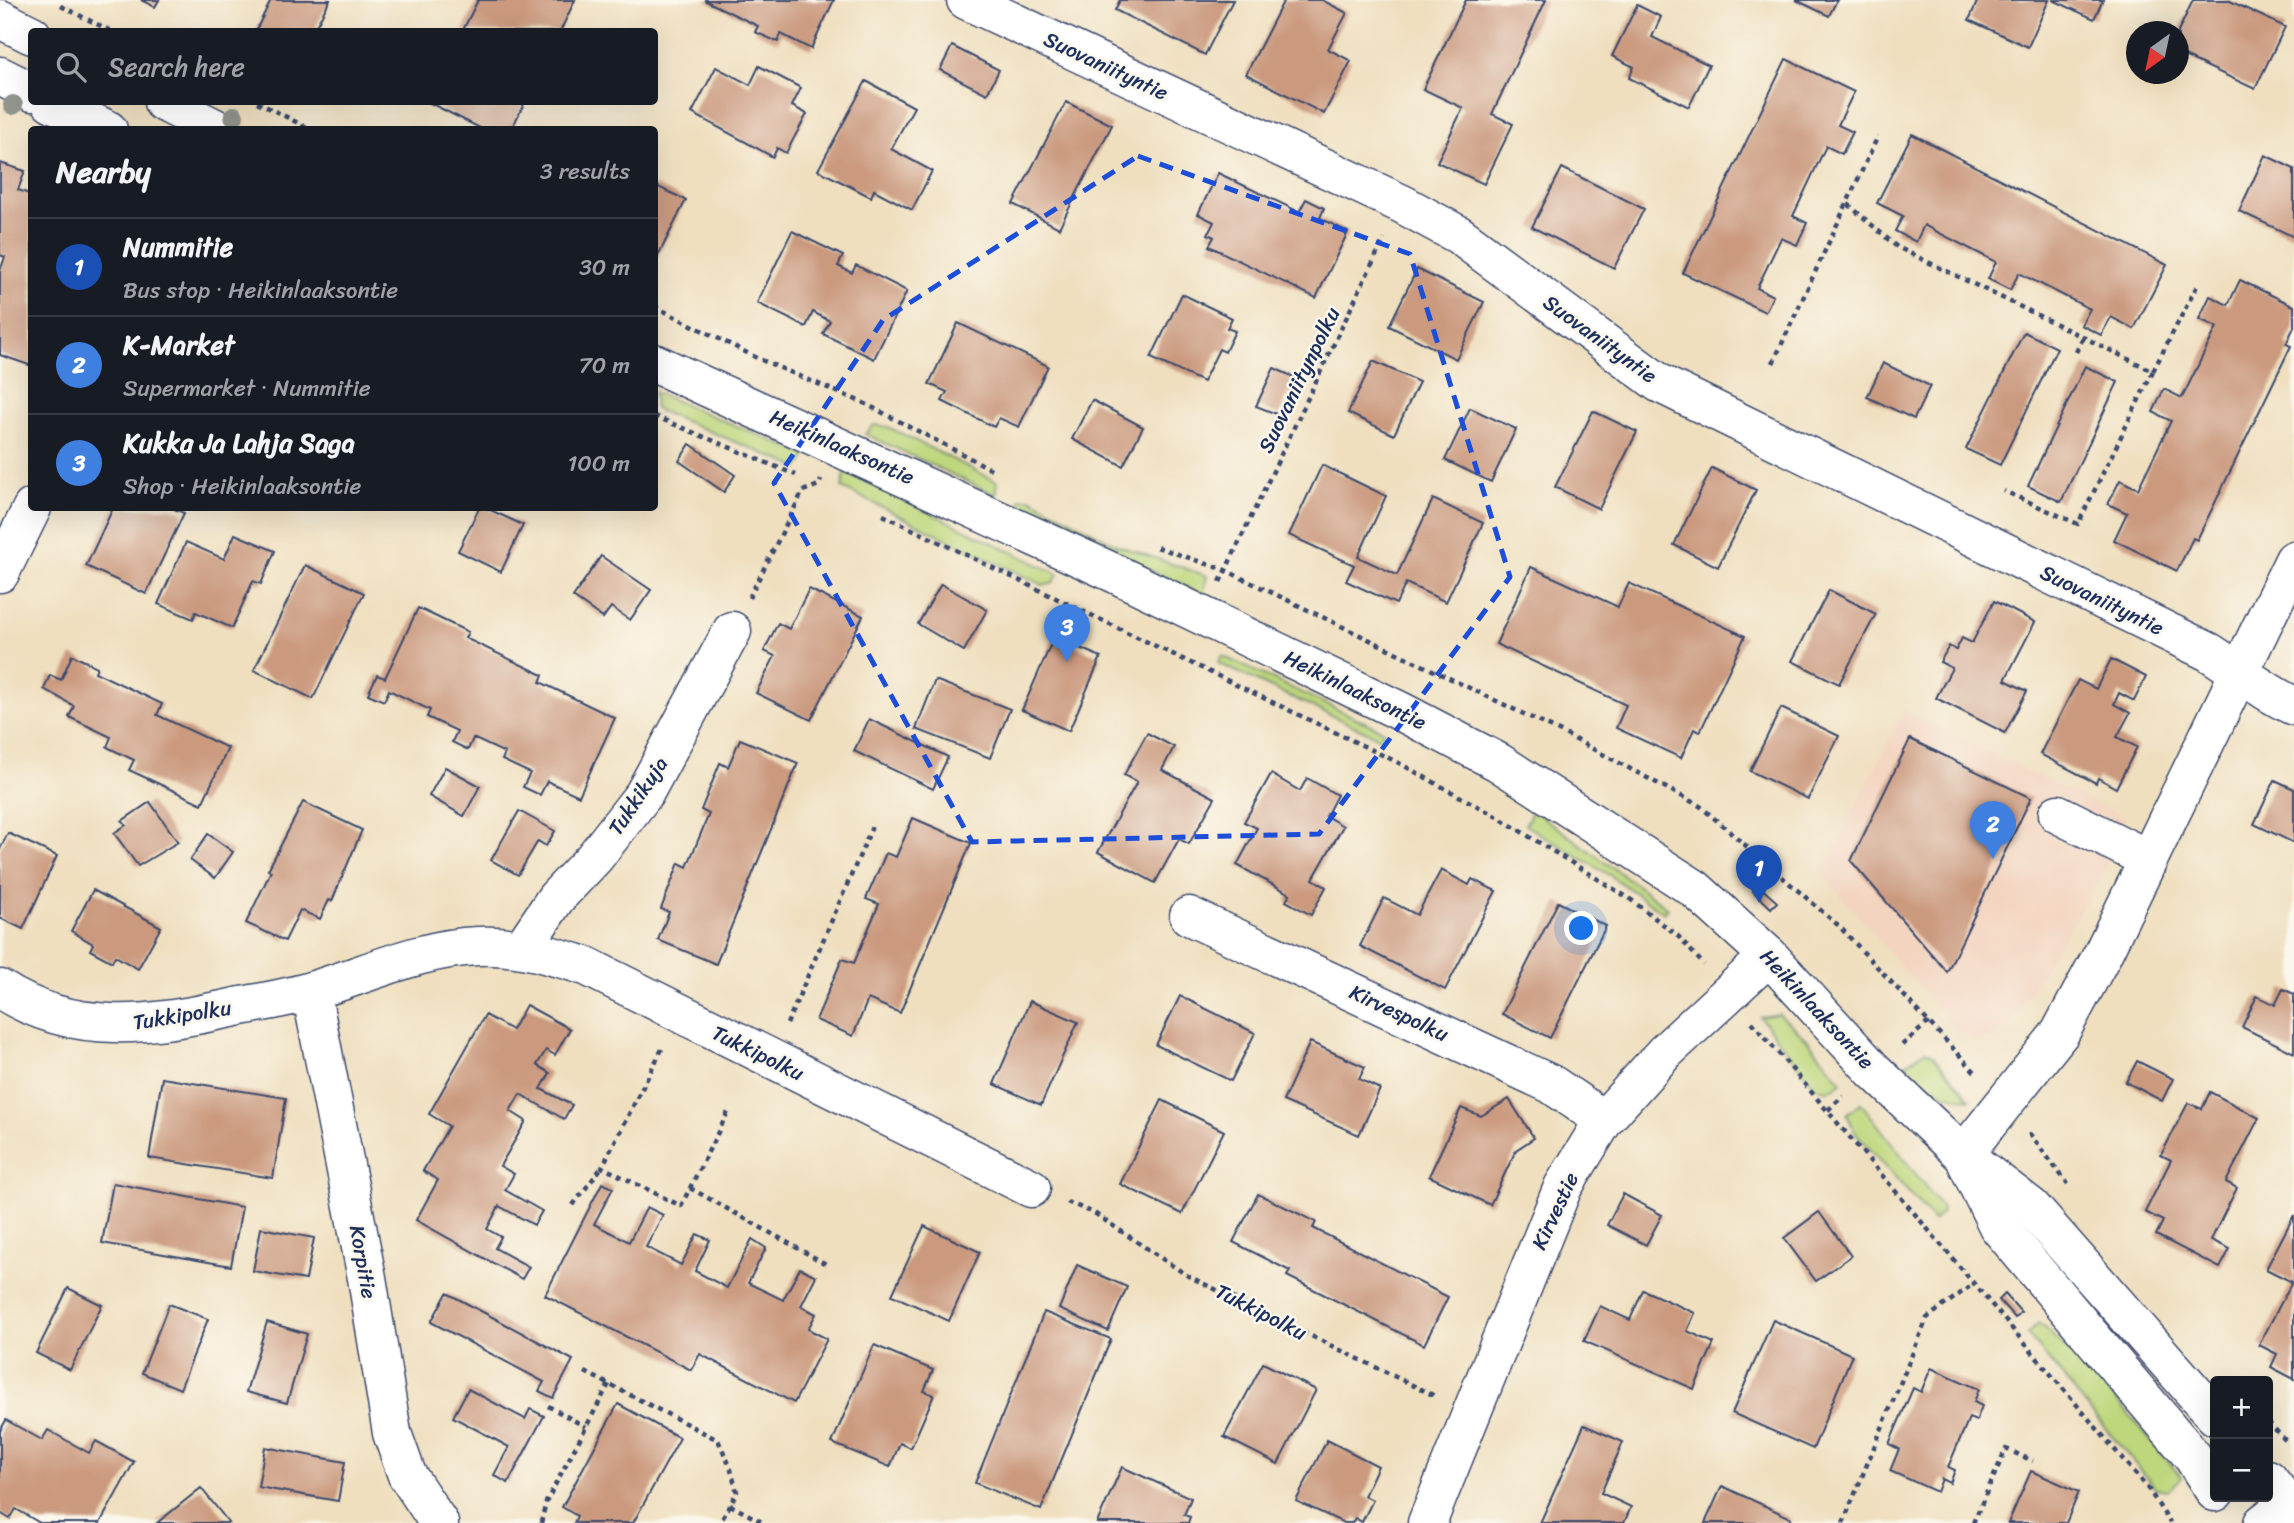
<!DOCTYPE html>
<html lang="en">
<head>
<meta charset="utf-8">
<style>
  :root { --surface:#171b24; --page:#20242c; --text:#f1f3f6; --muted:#9ea1a6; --line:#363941; --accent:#1f6fb2 }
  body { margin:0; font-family:Sriracha,sans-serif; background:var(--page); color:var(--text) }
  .controls { position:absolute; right:21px; bottom:21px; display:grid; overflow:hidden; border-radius:7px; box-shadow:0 7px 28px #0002 }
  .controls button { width:63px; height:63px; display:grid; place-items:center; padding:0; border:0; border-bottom:2px solid var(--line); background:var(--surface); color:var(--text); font:35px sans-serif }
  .compass { position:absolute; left:2126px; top:21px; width:63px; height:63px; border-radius:50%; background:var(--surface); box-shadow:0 7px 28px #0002; rotate:213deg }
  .you { position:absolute; left:1582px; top:929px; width:24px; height:24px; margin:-18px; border:5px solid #fff; border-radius:50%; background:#1a73e8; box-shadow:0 0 0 10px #1a73e833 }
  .badge { display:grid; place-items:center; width:46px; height:46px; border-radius:50%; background:var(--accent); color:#fff; font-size:23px; font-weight:700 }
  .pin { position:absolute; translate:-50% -58px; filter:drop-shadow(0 2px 4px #0008) }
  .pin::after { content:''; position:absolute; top:37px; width:24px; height:21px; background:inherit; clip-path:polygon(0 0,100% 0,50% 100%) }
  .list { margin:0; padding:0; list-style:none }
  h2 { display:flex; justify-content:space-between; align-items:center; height:91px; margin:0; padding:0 28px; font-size:30px }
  h2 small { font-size:23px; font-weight:400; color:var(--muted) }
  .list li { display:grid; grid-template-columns:46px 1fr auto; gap:21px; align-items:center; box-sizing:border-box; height:98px; padding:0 28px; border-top:2px solid var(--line) }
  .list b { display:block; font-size:26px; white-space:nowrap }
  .list p { margin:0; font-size:23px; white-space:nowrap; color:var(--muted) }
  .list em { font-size:23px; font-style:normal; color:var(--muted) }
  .icon { flex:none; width:38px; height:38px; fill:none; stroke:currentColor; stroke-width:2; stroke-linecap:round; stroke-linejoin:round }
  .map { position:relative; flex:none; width:2294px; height:1523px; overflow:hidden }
  .search { position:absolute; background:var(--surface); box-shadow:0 7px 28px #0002; left:28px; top:28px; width:630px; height:77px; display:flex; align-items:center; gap:18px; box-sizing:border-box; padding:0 24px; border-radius:7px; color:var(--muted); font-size:26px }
  .panel { position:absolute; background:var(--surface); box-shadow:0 7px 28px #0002; left:28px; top:126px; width:630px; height:385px; border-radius:7px }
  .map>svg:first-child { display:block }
  .built { fill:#f3d4bf }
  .green { fill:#bed77c; stroke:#6c836d; stroke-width:2 }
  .building { fill:#ca997e }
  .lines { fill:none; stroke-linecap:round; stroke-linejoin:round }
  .minor-casing { stroke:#3b496d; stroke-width:41 }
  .major-casing { stroke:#3b496d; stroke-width:41 }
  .path { stroke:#3b496d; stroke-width:4.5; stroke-dasharray:5 5; stroke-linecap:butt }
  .minor { stroke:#fff; stroke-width:38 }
  .major { stroke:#fff; stroke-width:38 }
  .tree { fill:#91958e }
  .marked { fill:none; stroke:#1d4ed8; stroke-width:5; stroke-dasharray:14 9; stroke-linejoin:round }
  .labels { text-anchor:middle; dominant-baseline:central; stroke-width:5; stroke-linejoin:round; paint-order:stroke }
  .street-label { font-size:21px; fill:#1b2f5e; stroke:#fbf7ec }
</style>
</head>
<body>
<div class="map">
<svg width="2294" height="1523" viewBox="0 0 2294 1523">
  <rect width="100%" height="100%" fill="#fbf7ec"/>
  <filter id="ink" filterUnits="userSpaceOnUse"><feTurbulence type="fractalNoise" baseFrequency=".0143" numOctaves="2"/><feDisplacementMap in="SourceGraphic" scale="14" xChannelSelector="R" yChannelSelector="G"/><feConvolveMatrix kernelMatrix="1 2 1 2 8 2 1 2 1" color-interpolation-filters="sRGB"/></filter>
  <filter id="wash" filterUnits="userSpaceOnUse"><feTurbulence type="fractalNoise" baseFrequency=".00686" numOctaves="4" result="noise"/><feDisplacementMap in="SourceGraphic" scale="28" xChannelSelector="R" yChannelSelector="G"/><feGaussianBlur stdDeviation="1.57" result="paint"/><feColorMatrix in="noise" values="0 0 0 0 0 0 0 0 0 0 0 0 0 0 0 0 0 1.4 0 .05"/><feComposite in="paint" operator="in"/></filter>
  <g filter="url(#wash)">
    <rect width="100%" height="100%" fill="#efdfbf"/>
    <polygon class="built" points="1903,711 2126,818 2101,878 2012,1021 1995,1038 1976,1041 1958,1032 1822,874"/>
    <g class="green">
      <polygon points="654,392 807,455 799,468 655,409"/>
      <polygon points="874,425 888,427 998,482 996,495 865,434"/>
      <polygon points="845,472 1058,574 1052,584 1043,585 842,488"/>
      <polygon points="1030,498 1117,545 1207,576 1203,595 1018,506 1021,499"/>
      <polygon points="1222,656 1384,731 1380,738 1218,663"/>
      <polygon points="1533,810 1668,908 1664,913 1611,876 1525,825"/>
      <path d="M1779,1014L1806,1038L1842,1082C1832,1090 1827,1093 1815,1086L1760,1017Z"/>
      <path d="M1925,1051L1932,1054L1970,1099C1941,1097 1926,1084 1906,1064Z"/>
      <polygon points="1861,1103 1941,1207 1943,1212 1934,1221 1855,1132 1847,1114"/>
      <polygon points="2039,1323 2101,1381 2182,1478 2168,1490 2155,1488 2027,1334"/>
    </g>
    <g id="blocks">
      <g class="building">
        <polygon points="141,0 159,0 155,7"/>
        <polygon points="271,0 330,0 316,26 325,32 255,32"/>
        <polygon points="478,0 575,0 560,32 462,32"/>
        <polygon points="704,0 834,0 811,49 781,34 778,42 755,32 758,26"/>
        <polygon points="1120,0 1233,0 1205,55 1115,10"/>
        <polygon points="1284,0 1322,0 1347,13 1328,49 1351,61 1324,114 1246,74"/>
        <polygon points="1466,0 1546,0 1492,114 1513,124 1484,184 1437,162 1463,108 1423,89"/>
        <polygon points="1796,0 1837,0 1829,16"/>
        <polygon points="1978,0 2049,0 2028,47 1969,20"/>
        <polygon points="2053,0 2103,0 2094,19"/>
        <polygon points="2193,0 2228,0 2285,27 2255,89 2178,53 2178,32"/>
        <polygon points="1637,5 1661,17 1652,37 1709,65 1689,107 1629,78 1634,67 1612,56"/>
        <polygon points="952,46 999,70 987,94 940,70"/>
        <polygon points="1786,59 1854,92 1838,125 1853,132 1842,154 1826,146 1793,216 1807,223 1797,245 1781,238 1757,288 1773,296 1765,312 1683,273"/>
        <polygon points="759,66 801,88 792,106 807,114 786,153 777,148 773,157 692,113 716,67 750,85"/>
        <polygon points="866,81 914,107 891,149 932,171 912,210 874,190 871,197 818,170"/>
        <polygon points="428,102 525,102 511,130 484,130"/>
        <polygon points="1066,102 1112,125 1059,228 1013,204"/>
        <polygon points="1912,134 2167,265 2134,329 2111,317 2101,335 2081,325 2090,309 2019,273 2010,290 1988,279 1996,262 1924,225 1916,242 1895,231 1903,216 1877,203"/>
        <polygon points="2265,155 2294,169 2294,237 2239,211"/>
        <polygon points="0,163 25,171 18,190 32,195 32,366 0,355 0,271 5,257 0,255"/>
        <polygon points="1562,168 1644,209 1614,268 1532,227"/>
        <polygon points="1218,173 1299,212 1306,199 1324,208 1320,218 1348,232 1316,298 1209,246 1214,237 1208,234 1214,222 1198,214"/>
        <polygon points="654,185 686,200 654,264"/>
        <polygon points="792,231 843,256 838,266 852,273 856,265 907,291 874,359 823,334 830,321 813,312 806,327 757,303"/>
        <polygon points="1417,269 1484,302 1456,359 1389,326"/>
        <polygon points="2240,280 2294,306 2294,327 2286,344 2291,346 2197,540 2193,538 2177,571 2114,540 2127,513 2108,504 2120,480 2138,489 2171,421 2153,412 2164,389 2182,398 2217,327 2199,319 2210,296 2228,305"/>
        <polygon points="1182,294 1232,318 1227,328 1235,331 1225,352 1219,349 1203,382 1151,358"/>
        <polygon points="958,323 1048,366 1019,427 999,418 994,427 942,401 947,392 929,384"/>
        <polygon points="2024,332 2057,348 2000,465 1966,449"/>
        <polygon points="1373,361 1419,382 1394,435 1348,413"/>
        <polygon points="1883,363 1930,386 1914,419 1867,397"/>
        <polygon points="2085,366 2118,382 2061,502 2028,486"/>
        <polygon points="1274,368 1296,378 1279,415 1256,406"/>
        <polygon points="1092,400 1143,427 1123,466 1072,439"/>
        <polygon points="1470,408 1516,429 1491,482 1445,460"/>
        <polygon points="1593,411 1637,432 1599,509 1555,487"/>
        <polygon points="690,444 735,475 724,492 679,461"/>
        <polygon points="1322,465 1386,496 1358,557 1397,575 1433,499 1483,523 1446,602 1406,583 1396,604 1346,581 1354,565 1289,535"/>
        <polygon points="1712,468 1756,490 1718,567 1674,545"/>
        <polygon points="113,508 172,508 184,513 146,594 86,566"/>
        <polygon points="479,508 486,508 523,525 501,572 458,551"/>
        <polygon points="235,534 275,551 261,584 253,581 232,628 196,612 193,619 158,604 186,542 224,559"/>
        <polygon points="601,556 651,590 630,620 611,607 603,618 573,597"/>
        <polygon points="305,565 364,593 313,699 254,670"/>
        <polygon points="1531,567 1618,607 1629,583 1745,636 1700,732 1694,729 1681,758 1616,728 1626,705 1496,644"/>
        <polygon points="941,584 987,610 964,651 918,624"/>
        <polygon points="809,589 863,616 811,720 756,693 775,656 764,651 778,623 789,629"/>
        <polygon points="1829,590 1876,614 1839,684 1792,661"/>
        <polygon points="1994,601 2035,622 2005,680 2027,691 2005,733 1936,698 1952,668 1940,662 1949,646 1956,650 1962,638 1972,643"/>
        <polygon points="418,608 468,632 465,638 543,675 540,682 615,718 579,796 547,781 540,795 523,787 530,773 502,760 505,753 473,738 468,750 452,742 457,731 427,717 430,710 389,690 384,701 368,694 377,675 385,678"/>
        <polygon points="1054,637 1101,657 1069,731 1022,710"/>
        <polygon points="72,655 97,667 95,672 162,704 157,715 228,748 202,804 129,770 134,760 107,747 111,737 69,717 74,706 44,689 50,675 61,680"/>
        <polygon points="2111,659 2146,677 2134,701 2119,693 2114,704 2130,713 2117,737 2137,747 2116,788 2098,778 2096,783 2040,754 2078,680 2096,689"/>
        <polygon points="935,680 1010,709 990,758 916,729"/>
        <polygon points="1781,708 1839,736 1808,799 1750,771"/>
        <polygon points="869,719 948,757 933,789 854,751"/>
        <polygon points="1147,733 1174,747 1162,770 1215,798 1189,844 1179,839 1155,883 1098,852 1137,782 1124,775"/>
        <polygon points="740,739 798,763 716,964 658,940 669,912 661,909 679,863 687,867 709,814 701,810 720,763 728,767"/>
        <polygon points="1910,739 2031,798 1947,972 1851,861"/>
        <polygon points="445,767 480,786 464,816 429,796"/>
        <polygon points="1271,774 1300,791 1307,778 1337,795 1326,816 1343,826 1313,879 1326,887 1311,915 1286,901 1290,894 1237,865 1257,828 1244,822"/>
        <polygon points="2275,780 2294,789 2294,843 2254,824"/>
        <polygon points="150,802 178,842 138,866 114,833 126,825 122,821"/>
        <polygon points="303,802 362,830 332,901 329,900 320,919 300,910 285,941 246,923 271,871 268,870"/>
        <polygon points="519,811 555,831 546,846 538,841 518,875 491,860"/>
        <polygon points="913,818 971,843 900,1013 868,999 853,1036 816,1020 842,959 854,963 879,904 866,899 886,853 896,857"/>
        <polygon points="8,833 57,856 23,929 0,918 0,849"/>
        <polygon points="208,834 233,852 215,878 190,860"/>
        <polygon points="1441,870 1469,885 1472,879 1496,891 1445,990 1360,946 1384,898 1417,915"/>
        <polygon points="1758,885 1777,902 1771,908 1753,891"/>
        <polygon points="93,890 161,927 138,969 115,956 112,962 90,950 93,944 71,931"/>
        <polygon points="1558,902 1606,926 1550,1038 1502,1014"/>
        <polygon points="2283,989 2294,994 2294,1053 2242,1027 2257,996 2275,1005"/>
        <polygon points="1180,996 1255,1033 1231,1081 1156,1045"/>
        <polygon points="1030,1001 1078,1022 1041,1105 994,1084"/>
        <polygon points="526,1005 570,1029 555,1055 546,1050 537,1065 550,1073 541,1089 572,1105 564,1119 520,1094 510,1111 526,1121 500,1166 514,1174 505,1190 542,1211 534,1225 499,1206 487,1229 501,1237 495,1248 529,1267 522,1279 416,1220 438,1180 423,1171 449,1126 429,1114 485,1015 512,1030"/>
        <polygon points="1310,1042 1365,1067 1359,1079 1380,1089 1359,1135 1283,1101"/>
        <polygon points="2137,1061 2173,1079 2162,1101 2126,1082"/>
        <polygon points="162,1078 286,1098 273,1178 149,1158"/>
        <polygon points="2210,1092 2259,1118 2226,1182 2237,1188 2211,1240 2230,1249 2220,1268 2156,1235 2163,1221 2145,1212 2171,1160 2161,1155 2188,1103 2202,1109"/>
        <polygon points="1509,1099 1534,1138 1516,1150 1490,1205 1429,1176 1461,1108 1481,1116"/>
        <polygon points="1162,1100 1224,1131 1182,1214 1120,1184"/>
        <polygon points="113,1183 242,1207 231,1266 102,1243"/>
        <polygon points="602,1183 613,1188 594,1224 629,1242 647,1207 663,1215 646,1247 681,1265 697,1234 710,1240 695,1271 727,1288 752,1239 766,1248 748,1283 783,1300 800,1268 816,1276 801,1306 816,1314 808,1329 827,1339 794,1403 700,1354 691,1370 545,1295"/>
        <polygon points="1258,1194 1316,1222 1313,1228 1448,1297 1424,1345 1287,1276 1290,1271 1233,1242"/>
        <polygon points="1623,1194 1662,1215 1646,1245 1607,1225"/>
        <polygon points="1819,1212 1851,1256 1816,1281 1784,1238"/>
        <polygon points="2294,1215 2294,1379 2271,1367 2277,1354 2259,1345 2292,1282 2266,1269"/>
        <polygon points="924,1226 980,1252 949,1321 892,1295"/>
        <polygon points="261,1228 314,1238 306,1280 253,1271"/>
        <polygon points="1077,1265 1127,1287 1108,1331 1059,1309"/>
        <polygon points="68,1288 102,1305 70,1370 36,1353"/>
        <polygon points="1643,1290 1695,1313 1687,1331 1714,1343 1694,1389 1584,1341 1600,1306 1630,1320"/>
        <polygon points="447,1293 573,1360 553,1398 539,1391 544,1382 431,1322"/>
        <polygon points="2005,1294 2021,1312 2015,1318 1999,1300"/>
        <polygon points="169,1304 208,1319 180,1389 142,1373"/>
        <polygon points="1044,1312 1111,1339 1041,1510 975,1483"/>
        <polygon points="1773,1320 1852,1355 1813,1449 1732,1413"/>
        <polygon points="267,1322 307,1334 287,1403 246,1392"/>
        <polygon points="874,1345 933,1370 924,1391 934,1395 911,1448 900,1443 890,1467 832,1443"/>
        <polygon points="1263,1363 1316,1390 1278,1464 1224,1437"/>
        <polygon points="1931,1368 1979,1389 1974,1402 1982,1406 1976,1421 1969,1418 1948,1467 1955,1470 1950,1483 1942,1479 1937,1492 1890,1471 1899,1449 1889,1444 1913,1388 1921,1392"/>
        <polygon points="468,1389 525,1419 530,1409 544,1416 508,1483 494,1475 509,1447 453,1417"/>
        <polygon points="618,1404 680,1438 633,1523 574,1523 577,1516 562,1507"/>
        <polygon points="6,1420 42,1440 48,1430 89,1453 96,1441 134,1462 100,1523 40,1523 16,1509 10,1519 0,1513 0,1431"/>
        <polygon points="1584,1425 1623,1442 1601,1493 1631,1507 1624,1523 1540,1523"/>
        <polygon points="1327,1440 1378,1466 1364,1496 1373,1500 1362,1522 1355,1518 1352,1523 1344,1523 1296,1501"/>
        <polygon points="265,1447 345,1462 338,1501 258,1487"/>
        <polygon points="1122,1467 1191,1498 1184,1515 1190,1517 1188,1523 1097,1523"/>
        <polygon points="2031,1471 2079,1492 2066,1523 2008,1523"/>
        <polygon points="1722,1486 1791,1518 1789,1523 1705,1523"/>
        <polygon points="201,1488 229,1523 157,1523"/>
      </g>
    </g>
  </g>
  <g filter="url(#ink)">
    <use href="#blocks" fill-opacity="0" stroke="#3b496d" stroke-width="2"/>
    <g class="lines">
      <defs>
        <g id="minor">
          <path d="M966,0L1402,204L1459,235L1659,383L2209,652C2238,670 2263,692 2294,706"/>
          <polyline points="0,573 32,508"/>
          <polyline points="2058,814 2148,859"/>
          <polyline points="1189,916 1551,1084 1604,1120"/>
          <polyline points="523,947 556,898 594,858 644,794 732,631"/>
          <path d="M0,989C75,1038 153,1025 236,1007C262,1002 289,998 314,990C368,974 421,948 478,946C517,944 550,955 586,966L1031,1188"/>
          <polyline points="311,991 367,1278 392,1433 407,1475 439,1523"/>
          <polyline points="1963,1155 2060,1033 2101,957 2294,560"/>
          <polyline points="1427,1523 1563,1187 1604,1120 1665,1052 1769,956"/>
        </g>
        <g id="major">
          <polyline points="0,19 32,35"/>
          <polyline points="0,76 32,92"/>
          <polyline points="51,102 108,130"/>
          <polyline points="163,102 219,130"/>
          <polyline points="654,363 1114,573 1400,711 1498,762 1695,889 1769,956 1873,1070 1963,1155 2031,1207 2215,1416"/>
          <polyline points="1967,1163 1998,1226 2193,1457 2215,1492"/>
          <polyline points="2268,1479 2290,1507"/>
          <polyline points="2263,1523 2276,1513 2294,1507"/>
        </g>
      </defs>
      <use href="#minor" class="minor-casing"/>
      <use href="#major" class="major-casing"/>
      <g class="path">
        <polyline points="61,6 113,32"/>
        <polyline points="257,102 312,130"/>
        <polyline points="1848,204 1897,247 2153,371 2078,524 2004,491"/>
        <polyline points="654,306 759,359 866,404 991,469"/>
        <polyline points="2076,352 2083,338"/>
        <polyline points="1773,363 1878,136"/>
        <polyline points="2153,371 2198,284"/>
        <polyline points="654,416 796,475"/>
        <polyline points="883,515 1399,763 1501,819 1630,899 1677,935 1704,965"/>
        <polyline points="1157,547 1225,570 1563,733 1700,806 1839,926 1977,1074"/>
        <polyline points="1220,582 1384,239"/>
        <polyline points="749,598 803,491 819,485 821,480"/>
        <polyline points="1752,1022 2149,1490 2170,1523"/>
        <polyline points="787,1024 872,827"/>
        <polyline points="1902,1045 1930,1021"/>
        <polyline points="662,1049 602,1167 681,1206 729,1110"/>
        <polyline points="1828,1110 1843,1096"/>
        <polyline points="2029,1133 2068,1184"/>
        <polyline points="690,1188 826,1264"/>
        <polyline points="1067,1202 1094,1213 1188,1276 1437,1397"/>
        <polyline points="573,1205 602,1167"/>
        <polyline points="585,1372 718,1440 730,1466 737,1492 720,1523"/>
        <polyline points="548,1406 586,1427"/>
        <polyline points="2268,1422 2288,1443"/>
        <polyline points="730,1505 764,1523"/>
        <polyline points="541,1523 546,1502 609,1384"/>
        <polyline points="1843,1523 1927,1318 1973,1284"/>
        <polyline points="1973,1523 2006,1449 2033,1461"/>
      </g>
      <use href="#minor" class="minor"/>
      <use href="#major" class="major"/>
    </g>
    <g class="tree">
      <circle cx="13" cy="105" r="10"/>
      <circle cx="234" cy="116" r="10"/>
    </g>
  </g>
  <path class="marked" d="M1138,156L1410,254L1510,577L1319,834L972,842L774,483L883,320Z"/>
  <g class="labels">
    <g class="street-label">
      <text transform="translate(1106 66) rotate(25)">Suovaniityntie</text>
      <text transform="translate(1600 339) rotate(36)">Suovaniityntie</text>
      <text transform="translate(1299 380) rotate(-64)">Suovaniitynpolku</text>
      <text transform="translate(842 447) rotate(24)">Heikinlaaksontie</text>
      <text transform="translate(2102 600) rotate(26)">Suovaniityntie</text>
      <text transform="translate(1355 690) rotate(26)">Heikinlaaksontie</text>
      <text transform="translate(638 796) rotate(-56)">Tukkikuja</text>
      <text transform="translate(1817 1009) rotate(47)">Heikinlaaksontie</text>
      <text transform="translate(1399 1013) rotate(25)">Kirvespolku</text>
      <text transform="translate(182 1015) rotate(-9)">Tukkipolku</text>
      <text transform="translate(758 1053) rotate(26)">Tukkipolku</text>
      <text transform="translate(1555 1211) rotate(-65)">Kirvestie</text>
      <text transform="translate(363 1262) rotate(80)">Korpitie</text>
      <text transform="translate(1261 1312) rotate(27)">Tukkipolku</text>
    </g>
  </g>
</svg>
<div class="controls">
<button>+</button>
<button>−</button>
</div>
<svg class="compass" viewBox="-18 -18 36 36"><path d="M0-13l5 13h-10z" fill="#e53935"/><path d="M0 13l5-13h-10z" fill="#9ea1a6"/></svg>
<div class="you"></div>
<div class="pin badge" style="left:1759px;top:903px;background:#1a4fb4">1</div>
<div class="pin badge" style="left:1993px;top:859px;background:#3f7fe0">2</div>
<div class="pin badge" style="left:1067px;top:662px;background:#3f7fe0">3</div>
<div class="search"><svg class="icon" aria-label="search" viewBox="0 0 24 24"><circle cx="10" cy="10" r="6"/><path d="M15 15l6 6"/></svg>Search here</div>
<section class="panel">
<h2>Nearby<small>3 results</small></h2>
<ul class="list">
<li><span class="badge" style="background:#1a4fb4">1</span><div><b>Nummitie</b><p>Bus stop · Heikinlaaksontie</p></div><em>30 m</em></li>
<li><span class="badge" style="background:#3f7fe0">2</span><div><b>K-Market</b><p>Supermarket · Nummitie</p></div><em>70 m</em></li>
<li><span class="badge" style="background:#3f7fe0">3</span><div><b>Kukka Ja Lahja Saga</b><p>Shop · Heikinlaaksontie</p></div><em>100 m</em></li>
</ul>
</section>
</div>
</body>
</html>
